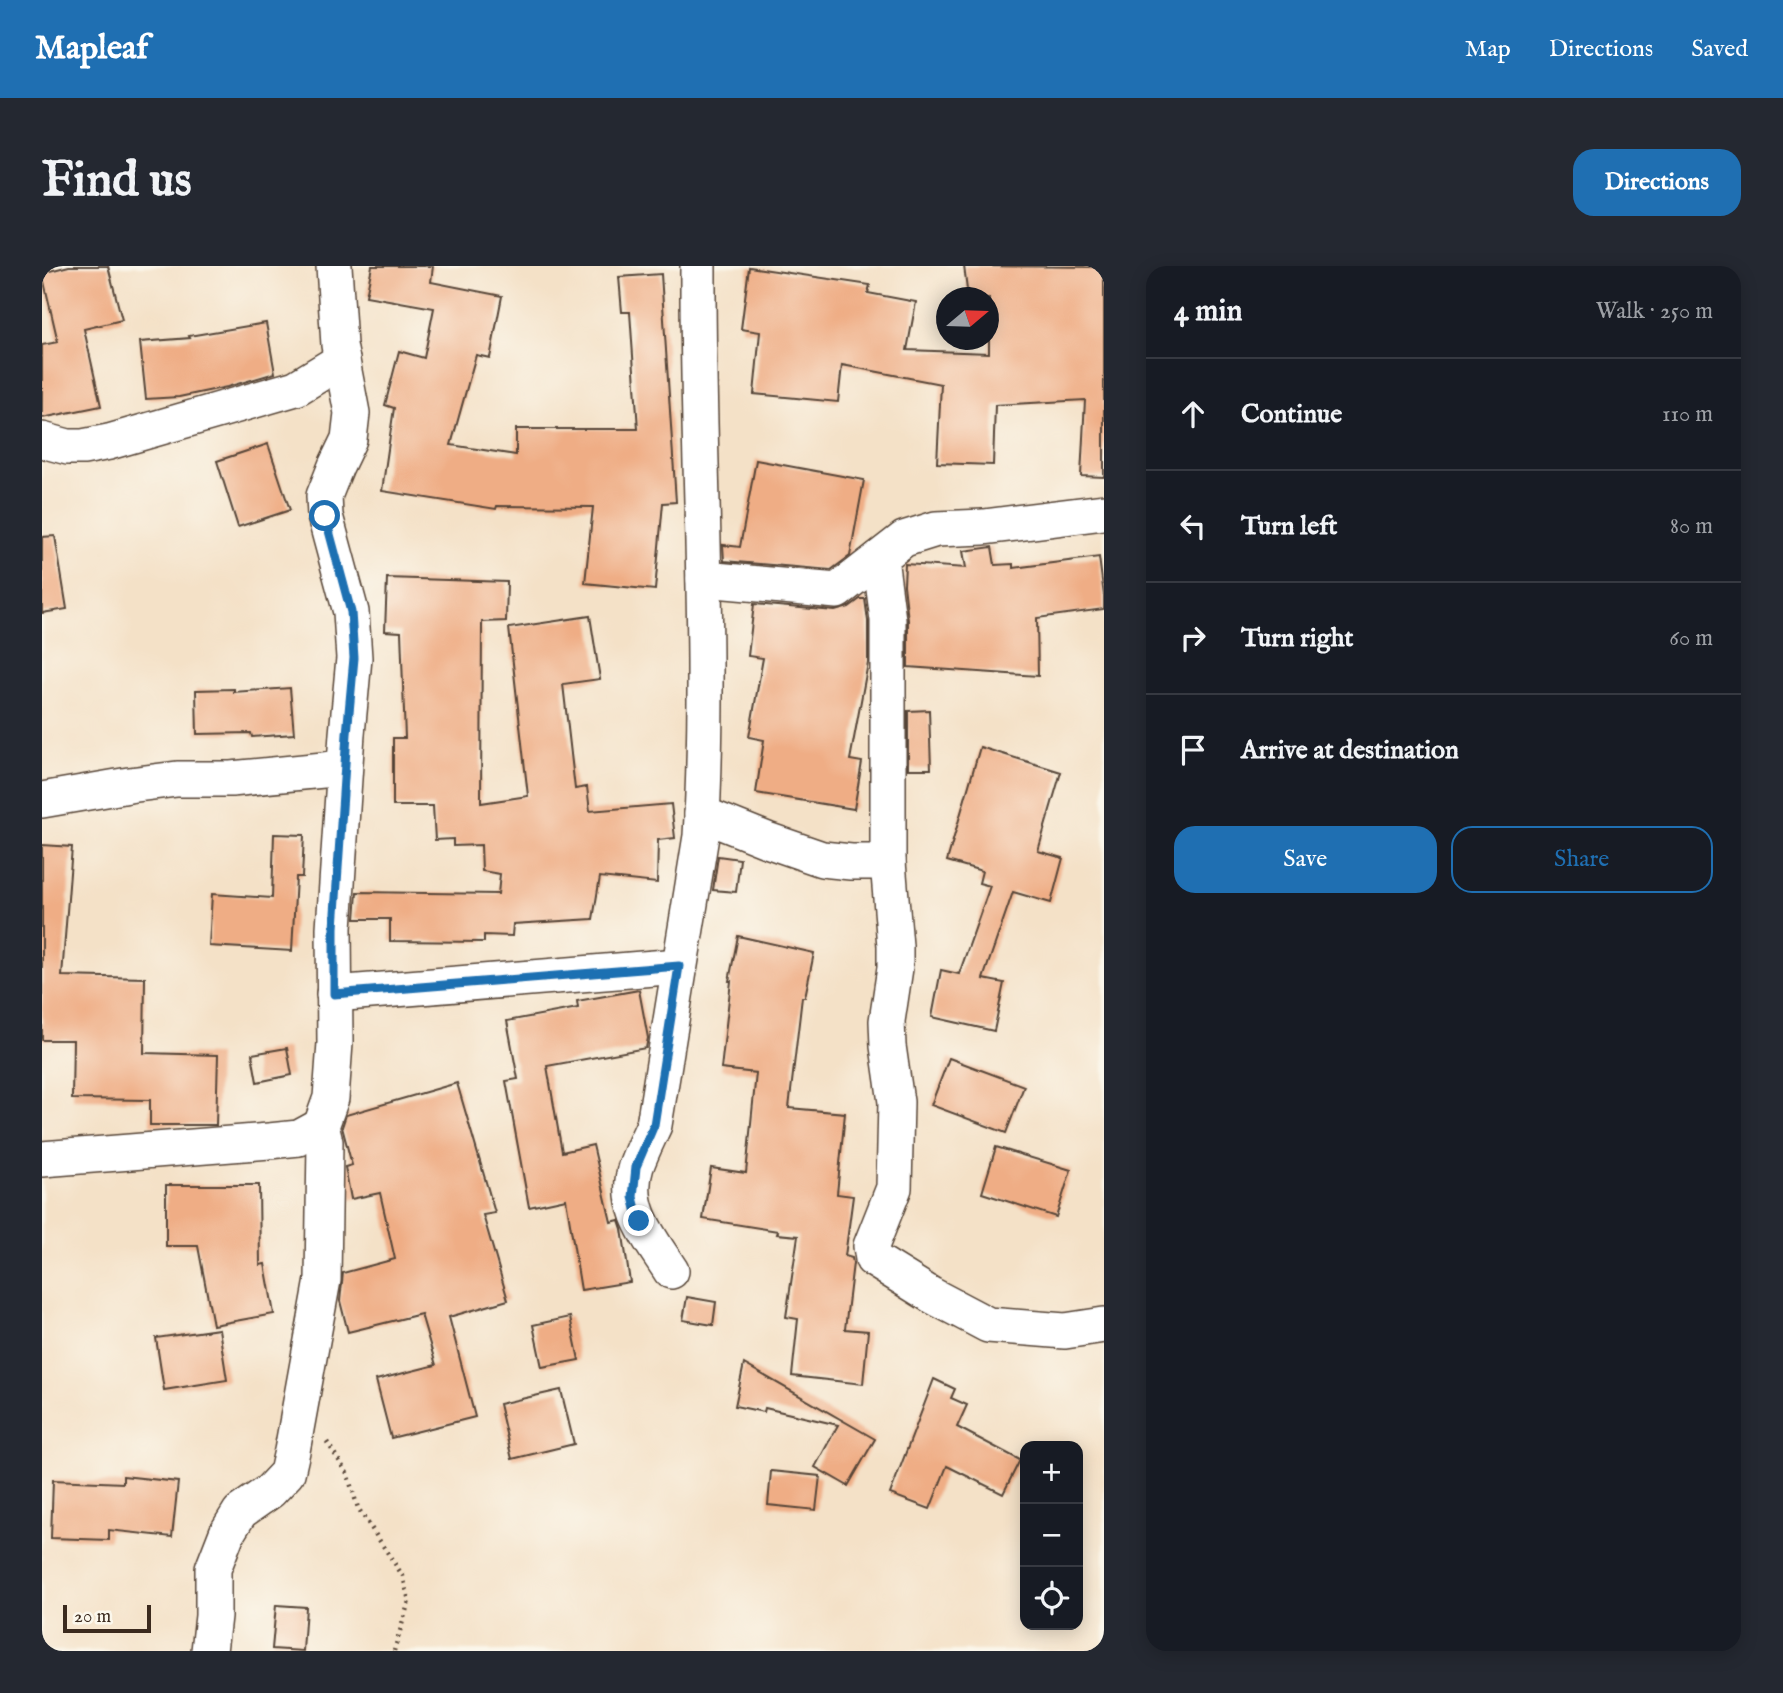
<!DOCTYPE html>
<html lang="en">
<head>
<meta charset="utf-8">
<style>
  :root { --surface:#171b24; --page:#242831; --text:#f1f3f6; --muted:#9ea1a6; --line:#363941; --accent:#1f6fb2 }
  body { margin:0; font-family:"IM FELL English",serif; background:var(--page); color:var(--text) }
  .controls { position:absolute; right:21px; bottom:21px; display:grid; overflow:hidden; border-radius:14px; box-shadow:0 4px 18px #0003 }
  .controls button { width:63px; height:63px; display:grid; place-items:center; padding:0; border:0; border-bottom:2px solid var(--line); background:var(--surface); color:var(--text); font:35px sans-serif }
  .compass { position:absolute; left:894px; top:21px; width:63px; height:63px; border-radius:50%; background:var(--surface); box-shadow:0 4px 18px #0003; rotate:71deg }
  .scale { position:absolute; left:21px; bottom:18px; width:88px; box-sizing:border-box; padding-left:7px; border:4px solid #3b2a1e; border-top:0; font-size:19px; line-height:24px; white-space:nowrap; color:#3b2a1e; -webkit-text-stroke:5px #fbf7ec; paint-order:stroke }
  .stop { position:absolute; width:21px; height:21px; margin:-16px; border:5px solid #1f6fb2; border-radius:50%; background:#fff }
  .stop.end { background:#1f6fb2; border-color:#fff; box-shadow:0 2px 7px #0008 }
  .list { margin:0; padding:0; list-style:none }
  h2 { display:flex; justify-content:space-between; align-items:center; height:91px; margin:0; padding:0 28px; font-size:30px }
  h2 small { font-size:23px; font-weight:400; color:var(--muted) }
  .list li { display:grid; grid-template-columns:46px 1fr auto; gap:21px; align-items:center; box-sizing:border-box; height:112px; padding:0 28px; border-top:2px solid var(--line) }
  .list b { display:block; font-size:26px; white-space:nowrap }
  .list em { font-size:23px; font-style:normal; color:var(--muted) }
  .actions { display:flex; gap:14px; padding:21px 28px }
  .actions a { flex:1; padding:16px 0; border:2px solid var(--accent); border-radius:21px; text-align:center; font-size:24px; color:var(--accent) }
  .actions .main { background:var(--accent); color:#fff }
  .icon { flex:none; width:38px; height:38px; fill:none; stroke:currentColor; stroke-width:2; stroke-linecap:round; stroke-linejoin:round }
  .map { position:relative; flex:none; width:1062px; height:1385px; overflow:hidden; border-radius:21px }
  header { display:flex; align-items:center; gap:42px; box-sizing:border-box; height:98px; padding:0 35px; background:var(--accent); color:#fff }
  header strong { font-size:33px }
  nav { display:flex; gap:38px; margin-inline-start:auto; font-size:24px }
  .intro { display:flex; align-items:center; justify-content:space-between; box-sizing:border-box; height:168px; padding:0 42px }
  h1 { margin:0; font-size:49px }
  .button { padding:18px 32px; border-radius:21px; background:var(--accent); color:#fff; font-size:24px; font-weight:700 }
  main { display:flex; gap:42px; padding:0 42px }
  aside { flex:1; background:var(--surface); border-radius:21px; box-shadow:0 4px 18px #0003 }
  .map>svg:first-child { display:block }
  .building { fill:#efad85 }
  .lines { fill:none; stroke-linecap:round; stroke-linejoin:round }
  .minor-casing { stroke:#574537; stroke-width:38 }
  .path { stroke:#574537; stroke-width:4.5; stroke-dasharray:2 5; stroke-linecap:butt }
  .minor { stroke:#fff; stroke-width:35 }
  .route { stroke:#1f6fb2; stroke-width:9 }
</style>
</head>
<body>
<header>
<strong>Mapleaf</strong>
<nav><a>Map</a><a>Directions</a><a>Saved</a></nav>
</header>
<div class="intro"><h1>Find us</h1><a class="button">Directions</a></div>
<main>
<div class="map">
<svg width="1062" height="1385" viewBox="0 0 1062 1385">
  <rect width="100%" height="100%" fill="#fbf7ec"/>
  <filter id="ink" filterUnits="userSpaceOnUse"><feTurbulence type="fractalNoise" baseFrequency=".0143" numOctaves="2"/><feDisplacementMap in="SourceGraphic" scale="14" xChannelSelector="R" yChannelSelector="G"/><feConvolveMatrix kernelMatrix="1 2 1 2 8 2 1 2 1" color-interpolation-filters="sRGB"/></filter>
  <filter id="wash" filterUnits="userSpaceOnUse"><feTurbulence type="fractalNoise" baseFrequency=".00686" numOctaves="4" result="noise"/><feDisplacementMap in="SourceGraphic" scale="28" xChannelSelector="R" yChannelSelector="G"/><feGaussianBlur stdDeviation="1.57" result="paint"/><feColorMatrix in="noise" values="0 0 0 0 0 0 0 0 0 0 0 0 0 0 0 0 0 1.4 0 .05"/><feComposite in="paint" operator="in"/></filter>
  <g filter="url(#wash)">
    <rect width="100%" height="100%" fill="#f4e1c7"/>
    <g id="blocks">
      <g class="building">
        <polygon points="27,0 66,0 80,54 42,63 59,140 0,152 0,79 16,76 0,7"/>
        <polygon points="330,0 391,0 389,16 460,30 448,92 434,89 409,179 474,189 474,163 596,163 588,46 580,46 577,11 619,8 634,236 621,237 613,324 543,317 551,241 455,240 454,243 340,225 352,142 343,139 357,85 382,92 392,42 324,30"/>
        <polygon points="922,0 1062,1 1062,211 1039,210 1043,134 953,139 951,199 895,197 899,118 800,99 796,136 712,128 718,66 699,63 707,1 828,19 826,27 874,36 865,84 947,87 947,32 926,32"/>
        <polygon points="224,57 233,107 185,121 137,131 104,133 98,76 148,72 147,70"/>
        <polygon points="226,178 248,244 196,261 175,195"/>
        <polygon points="714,194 822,214 808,290 789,304 682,295 681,279 698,281"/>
        <polygon points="13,270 25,343 0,347 0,271"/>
        <polygon points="950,281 953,299 971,298 971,302 1057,291 1062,330 1062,343 995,352 996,410 866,401 866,354 862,319 863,298 924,302 921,285"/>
        <polygon points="345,312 465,316 464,355 440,356 439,537 486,530 467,362 548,350 558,413 521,418 533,523 545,521 548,545 629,538 633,572 616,574 615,617 558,611 551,653 471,658 470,670 442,669 442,676 348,675 348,653 313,653 315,626 456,628 458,608 440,605 439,579 411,580 411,573 393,574 391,540 351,540 351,472 363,472 359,366 343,365"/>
        <polygon points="818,333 823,333 826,355 826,397 808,494 820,496 812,543 714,527 722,474 707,471 721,392 706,390 712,338 793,345 807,341"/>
        <polygon points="248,422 252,468 210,471 209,467 155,468 154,424 192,423 192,426"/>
        <polygon points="887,444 889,503 866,503 866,445"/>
        <polygon points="938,481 1019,506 996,585 1021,592 1009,637 971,626 941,713 962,717 952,765 890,751 899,704 917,708 948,620 937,617 940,605 905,595"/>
        <polygon points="232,568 262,569 260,611 254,611 250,685 167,680 170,628 230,632"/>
        <polygon points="0,579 30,581 20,710 103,712 102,787 176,789 174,859 108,859 108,834 30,833 31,774 0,774"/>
        <polygon points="676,590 698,593 694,626 671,624"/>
        <polygon points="696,670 772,687 763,731 760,731 747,842 803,847 795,928 811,930 803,990 810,992 811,997 803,1063 826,1065 821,1118 750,1110 756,1053 744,1051 756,970 735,968 736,965 661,953 669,902 704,907 714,807 679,803 689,715 687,715"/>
        <polygon points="597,724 606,772 604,782 505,800 520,886 551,879 569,956 577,954 580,963 588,1016 539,1024 524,933 487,941 464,815 476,813 465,755 536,742 535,735"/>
        <polygon points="245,782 250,809 215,816 210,788"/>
        <polygon points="907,792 982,820 964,867 889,839"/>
        <polygon points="415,817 453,947 441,949 466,1034 407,1051 433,1151 349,1172 334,1114 394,1099 379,1048 306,1066 298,1035 301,1007 353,993 338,927 309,933 303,901 310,899 300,861 304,849"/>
        <polygon points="954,881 1029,904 1014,951 940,927"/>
        <polygon points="124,919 217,919 218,999 223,998 232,1048 171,1059 156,980 124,980"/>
        <polygon points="645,1031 674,1036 671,1059 641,1054"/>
        <polygon points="528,1051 537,1094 500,1101 491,1059"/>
        <polygon points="177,1063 185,1114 122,1124 114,1072"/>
        <polygon points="702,1098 833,1173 806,1220 773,1201 796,1159 723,1142 722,1146 693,1140"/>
        <polygon points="892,1113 913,1123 909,1132 925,1139 915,1161 978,1194 961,1228 905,1200 888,1243 848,1228"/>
        <polygon points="519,1124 532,1178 470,1193 457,1138"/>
        <polygon points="729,1205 778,1210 774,1244 726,1239"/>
        <polygon points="81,1210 136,1216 130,1271 67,1264 67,1274 9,1272 11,1214 81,1217"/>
        <polygon points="234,1339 264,1341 261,1385 230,1383"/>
      </g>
    </g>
  </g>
  <g filter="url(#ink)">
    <use href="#blocks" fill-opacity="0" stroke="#574537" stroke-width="2"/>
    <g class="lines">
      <defs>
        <g id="minor">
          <polyline points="0,174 26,181 41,181 67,176 254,122 300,94"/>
          <polyline points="838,292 846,354 846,596 853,680 853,702 845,755 846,780 854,836 852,922 829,980 831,993 889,1029 946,1059 1023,1065 1062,1059"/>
          <polyline points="662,313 795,325 862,273 894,263 942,261 1062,246"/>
          <polyline points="0,534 87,519 135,513 189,513 302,502"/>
          <polyline points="660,548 725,574 780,593 809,596 846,596"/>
          <polyline points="292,728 637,700"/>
          <polyline points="0,893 227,875 257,872 279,860"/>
          <path d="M629,1005C608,972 581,942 594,900C599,886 606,872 612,859L659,570C670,380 655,190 656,0"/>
          <polyline points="167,1385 171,1350 171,1303 185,1267 198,1246 228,1225 245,1207 250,1185 281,1014 283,876 279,860 289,832 293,777 292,662 305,468 312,392 309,346 283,250 282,230 294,200 307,173 310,147 297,79 292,0"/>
        </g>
      </defs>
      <use href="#minor" class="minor-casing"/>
      <polyline class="path" points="285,1176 305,1207 316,1242 361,1310 367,1335 352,1385"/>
      <use href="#minor" class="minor"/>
    </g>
  </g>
  <g class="lines" filter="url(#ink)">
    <polyline class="route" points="283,250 309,346 312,392 305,468 292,662 292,728 637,700 612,859 594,901 591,931 597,955"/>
  </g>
</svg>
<div class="controls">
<button>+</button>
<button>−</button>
<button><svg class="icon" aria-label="locate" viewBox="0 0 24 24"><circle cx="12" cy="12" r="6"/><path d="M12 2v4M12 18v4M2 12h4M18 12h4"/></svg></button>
</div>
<svg class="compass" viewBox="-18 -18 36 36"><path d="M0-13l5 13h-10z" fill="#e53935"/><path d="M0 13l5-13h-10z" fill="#9ea1a6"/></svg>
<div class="scale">20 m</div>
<div class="stop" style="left:283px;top:250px"></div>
<div class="stop end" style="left:597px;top:955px"></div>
</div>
<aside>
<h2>4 min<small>Walk · 250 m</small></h2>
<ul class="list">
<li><svg class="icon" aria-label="ahead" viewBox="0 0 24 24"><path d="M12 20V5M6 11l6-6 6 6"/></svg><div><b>Continue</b></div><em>110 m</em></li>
<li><svg class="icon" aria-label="left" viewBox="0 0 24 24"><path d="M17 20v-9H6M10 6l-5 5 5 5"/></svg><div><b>Turn left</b></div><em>80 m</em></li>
<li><svg class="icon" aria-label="right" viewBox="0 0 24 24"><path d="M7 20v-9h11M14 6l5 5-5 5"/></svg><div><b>Turn right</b></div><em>60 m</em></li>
<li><svg class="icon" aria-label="arrive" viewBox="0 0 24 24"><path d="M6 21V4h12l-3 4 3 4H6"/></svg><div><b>Arrive at destination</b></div></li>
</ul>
<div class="actions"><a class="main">Save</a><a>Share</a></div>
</aside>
</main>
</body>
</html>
